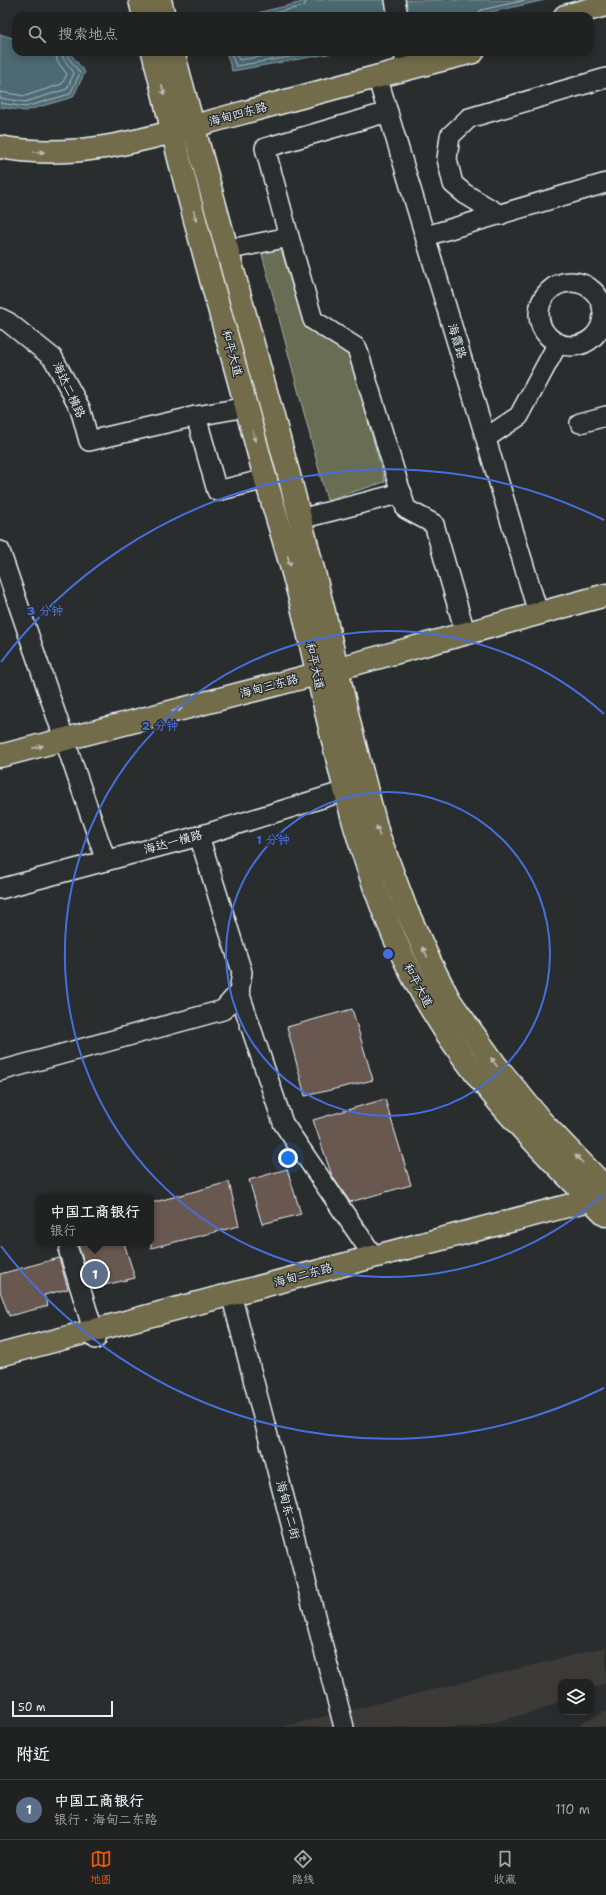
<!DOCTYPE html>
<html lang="zh">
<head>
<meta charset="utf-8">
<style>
  :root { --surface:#202222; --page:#282a2a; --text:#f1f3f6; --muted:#a2a4a5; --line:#3d3f40; --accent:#ea580c }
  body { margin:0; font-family:"Shantell Sans","LXGW WenKai TC",sans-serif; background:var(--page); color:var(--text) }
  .controls { position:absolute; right:12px; bottom:12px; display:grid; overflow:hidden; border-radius:8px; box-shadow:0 2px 10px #0003 }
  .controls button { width:36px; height:36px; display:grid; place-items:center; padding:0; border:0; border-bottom:1px solid var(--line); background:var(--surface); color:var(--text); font:20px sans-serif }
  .scale { position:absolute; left:12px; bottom:10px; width:101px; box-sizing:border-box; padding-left:4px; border:2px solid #e8f1f8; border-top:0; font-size:11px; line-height:14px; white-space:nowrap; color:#e8f1f8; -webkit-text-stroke:3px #2a2d2e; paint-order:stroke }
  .you { position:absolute; left:288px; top:1158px; width:14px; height:14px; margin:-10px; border:3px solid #fff; border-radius:50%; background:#1a73e8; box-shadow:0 0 0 6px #1a73e833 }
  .badge { display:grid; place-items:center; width:26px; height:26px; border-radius:50%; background:var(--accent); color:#fff; font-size:13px; font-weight:700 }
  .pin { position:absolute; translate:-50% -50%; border:2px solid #fff; box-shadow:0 1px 4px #0006 }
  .popup { position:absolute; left:36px; top:1194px; width:118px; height:52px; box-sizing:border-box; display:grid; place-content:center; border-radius:8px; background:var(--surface); filter:drop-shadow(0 1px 3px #0005); font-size:13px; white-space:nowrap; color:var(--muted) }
  .popup b { font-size:15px; color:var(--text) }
  .popup::after { content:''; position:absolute; left:50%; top:100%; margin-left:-8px; border:8px solid transparent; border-top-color:var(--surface) }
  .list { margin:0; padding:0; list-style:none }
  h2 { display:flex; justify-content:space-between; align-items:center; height:52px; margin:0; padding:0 16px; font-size:17px }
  h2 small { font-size:13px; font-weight:400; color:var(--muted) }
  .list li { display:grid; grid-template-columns:26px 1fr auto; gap:12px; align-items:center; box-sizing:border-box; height:60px; padding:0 16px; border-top:1px solid var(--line) }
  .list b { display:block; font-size:15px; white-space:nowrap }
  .list p { margin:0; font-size:13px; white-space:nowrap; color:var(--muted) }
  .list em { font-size:13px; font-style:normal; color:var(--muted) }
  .icon { flex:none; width:22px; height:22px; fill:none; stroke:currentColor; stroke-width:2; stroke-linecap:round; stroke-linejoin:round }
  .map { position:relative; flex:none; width:606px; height:1727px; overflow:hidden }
  .search { position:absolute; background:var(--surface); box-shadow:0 2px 10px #0003; left:12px; right:12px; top:12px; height:44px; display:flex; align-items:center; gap:10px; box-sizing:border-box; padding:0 14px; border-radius:12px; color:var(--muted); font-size:15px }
  .sheet { height:112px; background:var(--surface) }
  nav { display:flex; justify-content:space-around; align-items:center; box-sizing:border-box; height:56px; border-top:1px solid var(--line); background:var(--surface); font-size:11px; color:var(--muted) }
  nav a { display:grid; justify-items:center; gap:2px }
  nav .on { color:var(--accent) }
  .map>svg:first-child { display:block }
  .built { fill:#3d3a38 }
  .green { fill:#676d53; stroke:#a8afa6 }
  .water { fill:#4d6972; stroke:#8b9fa8 }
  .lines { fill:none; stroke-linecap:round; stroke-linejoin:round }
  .shore { stroke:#aabbc2; stroke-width:1 }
  .building { fill:#685950; stroke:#e8f1f8 }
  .minor-casing { stroke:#e8f1f8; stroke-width:22 }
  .major-casing { stroke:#e8f1f8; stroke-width:25 }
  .minor { stroke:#2a2d2e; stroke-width:19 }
  .major { stroke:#736c4b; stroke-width:22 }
  .oneway { fill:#b9bcb3 }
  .ring { fill:none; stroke:#466fde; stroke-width:2 }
  .labels { text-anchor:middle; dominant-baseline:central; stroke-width:3; stroke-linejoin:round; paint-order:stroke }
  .street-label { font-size:12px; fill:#e8f1f8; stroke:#2a2d2e }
  .centre { fill:#466fde; stroke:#2a2d2e; stroke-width:2 }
  .ring-label { font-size:12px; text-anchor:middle; font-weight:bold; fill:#466fde; stroke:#2a2d2e; stroke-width:3; stroke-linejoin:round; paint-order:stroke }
</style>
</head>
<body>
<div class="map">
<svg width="606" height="1727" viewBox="0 0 606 1727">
  <rect width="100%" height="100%" fill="#2a2d2e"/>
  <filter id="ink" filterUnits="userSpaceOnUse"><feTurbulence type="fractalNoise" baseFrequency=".025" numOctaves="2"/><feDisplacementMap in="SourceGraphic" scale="8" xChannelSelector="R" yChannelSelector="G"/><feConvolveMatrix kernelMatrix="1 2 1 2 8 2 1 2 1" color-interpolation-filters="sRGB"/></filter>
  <g filter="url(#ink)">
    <g class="built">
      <polygon points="606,1647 606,1683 591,1689 591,1682 561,1682 561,1701 535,1712 474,1727 282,1727"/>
      <polygon points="606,1711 606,1727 582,1727 580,1723"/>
    </g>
    <polygon class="green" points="280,246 303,323 350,356 385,482 327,500 261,250"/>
    <g class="water">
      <polygon points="311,0 545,0 474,16 244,16"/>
      <polygon points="0,34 16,39 16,52 69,52 85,72 73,97 25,111 0,107"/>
      <polygon points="226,52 339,52 232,71"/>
    </g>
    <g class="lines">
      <g class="shore">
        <polyline points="261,16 304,6 307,0"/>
        <polyline points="478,16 478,13 481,10 526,0"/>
        <polyline points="230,52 236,66 320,52"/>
        <polyline points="236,52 239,60 290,52"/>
        <polyline points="0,92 25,96 62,84 67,74 57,61 56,52"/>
        <polyline points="0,98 25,102 67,89 74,73 63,58 62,52"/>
        <polyline points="0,103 25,107 70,94 80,73 67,56 67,52"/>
      </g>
    </g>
    <g class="building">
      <polygon points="352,1009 373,1080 305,1096 287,1027"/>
      <polygon points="385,1099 411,1185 350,1202 332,1176 313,1120"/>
      <polygon points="287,1169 301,1214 262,1224 249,1180"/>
      <polygon points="229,1182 239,1226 151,1248 151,1203"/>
      <polygon points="87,1243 124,1243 135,1278 92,1288 78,1245"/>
      <polygon points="59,1258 68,1289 44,1295 48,1306 9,1316 0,1291 0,1274"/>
    </g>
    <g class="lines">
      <defs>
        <g id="minor">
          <polyline points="395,0 398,16"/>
          <polyline points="404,52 405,59"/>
          <polyline points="377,76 536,606"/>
          <polyline points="500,215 465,194 453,184 447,159 450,136 469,118 606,78"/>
          <polyline points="426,236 606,183"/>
          <polyline points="289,237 313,320 357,348 406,509 434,524 463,625"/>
          <polyline points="226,250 289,237 265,148 388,112"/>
          <circle cx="571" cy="314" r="32"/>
          <polyline points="0,318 8,322 53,358 80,408 89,441 196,416 217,491 266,479"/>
          <polyline points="196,416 247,407"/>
          <polyline points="580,423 606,416"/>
          <polyline points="486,438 519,416 558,343"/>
          <polyline points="300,519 402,493"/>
          <polyline points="0,551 106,861"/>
          <polyline points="0,889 199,836 345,791"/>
          <polyline points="239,992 283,1123 374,1257"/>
          <polyline points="0,1071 223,1010 239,992 242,972 199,836"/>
          <polyline points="69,1252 96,1339"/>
          <polyline points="231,1294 344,1727"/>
        </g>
        <g id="major">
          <polyline points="140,0 144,16"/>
          <polyline points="160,0 164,16"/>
          <polyline points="565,16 606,5"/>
          <path d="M153,52C163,91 172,131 182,170C207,269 236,367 262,466C276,517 293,567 305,619C333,739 355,862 411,973C460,1069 531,1141 606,1215"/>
          <polyline points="173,52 290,479 325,616 351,730 378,834 406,909 430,962 450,1001 495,1064 542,1122 606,1188"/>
          <path d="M0,147C84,163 162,134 242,113C319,92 396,71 473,52"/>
          <polyline points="0,756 336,669 606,595"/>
          <polyline points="0,1355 601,1197"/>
        </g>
      </defs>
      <use href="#minor" class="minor-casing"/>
      <use href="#major" class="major-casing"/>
      <use href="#minor" class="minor"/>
      <use href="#major" class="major"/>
    </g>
    <defs><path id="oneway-solid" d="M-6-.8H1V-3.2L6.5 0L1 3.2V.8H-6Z"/></defs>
    <g class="oneway">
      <use href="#oneway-solid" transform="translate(163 90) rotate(76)"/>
      <use href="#oneway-solid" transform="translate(39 152) rotate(3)"/>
      <use href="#oneway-solid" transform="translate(195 216) rotate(75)"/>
      <use href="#oneway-solid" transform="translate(254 436) rotate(76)"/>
      <use href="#oneway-solid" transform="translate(289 561) rotate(75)"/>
      <use href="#oneway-solid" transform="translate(177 710) rotate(-15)"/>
      <use href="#oneway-solid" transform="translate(38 747) rotate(-15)"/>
      <use href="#oneway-solid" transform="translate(378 831) rotate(-107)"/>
      <use href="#oneway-solid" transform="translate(425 952) rotate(-115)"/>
      <use href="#oneway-solid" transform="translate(494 1062) rotate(-125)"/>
      <use href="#oneway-solid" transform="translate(579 1159) rotate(-134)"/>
    </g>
  </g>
  <g class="ring">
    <circle cx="388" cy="954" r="162"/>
    <path d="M604 1194A323 323 0 1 1 604 714"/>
    <path d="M604 1388A485 485 0 0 1 1 1246M1 662A485 485 0 0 1 604 520"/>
  </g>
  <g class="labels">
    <g class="street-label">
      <text transform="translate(238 114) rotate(-15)">海甸四东路</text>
      <text transform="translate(457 341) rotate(73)">海霞路</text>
      <text transform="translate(232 353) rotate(75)">和平大道</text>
      <text transform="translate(69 390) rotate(65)">海达二横路</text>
      <text transform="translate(315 666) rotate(78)">和平大道</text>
      <text transform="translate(269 686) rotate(-15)">海甸三东路</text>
      <text transform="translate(173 842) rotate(-15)">海达一横路</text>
      <text transform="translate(418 985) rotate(62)">和平大道</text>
      <text transform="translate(303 1275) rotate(-15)">海甸二东路</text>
      <text transform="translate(288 1510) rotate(75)">海甸东二街</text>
    </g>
  </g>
  <circle cx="388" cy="954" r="6" class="centre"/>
  <g class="ring-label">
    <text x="45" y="615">3 分钟</text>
    <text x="160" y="730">2 分钟</text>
    <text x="273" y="844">1 分钟</text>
  </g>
</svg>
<div class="controls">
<button><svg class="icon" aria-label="layers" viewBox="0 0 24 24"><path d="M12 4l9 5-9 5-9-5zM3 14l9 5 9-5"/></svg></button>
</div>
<div class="scale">50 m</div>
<div class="you"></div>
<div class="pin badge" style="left:95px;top:1274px;background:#5c6f8a">1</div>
<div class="popup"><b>中国工商银行</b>银行</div>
<div class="search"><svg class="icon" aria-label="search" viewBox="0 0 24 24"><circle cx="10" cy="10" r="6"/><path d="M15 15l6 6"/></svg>搜索地点</div>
</div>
<section class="sheet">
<h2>附近<small></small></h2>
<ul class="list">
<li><span class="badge" style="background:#5c6f8a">1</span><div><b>中国工商银行</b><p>银行 · 海甸二东路</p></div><em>110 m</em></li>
</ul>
</section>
<nav>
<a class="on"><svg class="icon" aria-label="map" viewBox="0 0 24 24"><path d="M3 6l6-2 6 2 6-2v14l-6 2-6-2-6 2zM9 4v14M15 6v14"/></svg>地图</a>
<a><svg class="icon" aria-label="directions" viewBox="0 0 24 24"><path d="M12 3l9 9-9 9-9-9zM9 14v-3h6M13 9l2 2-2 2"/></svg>路线</a>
<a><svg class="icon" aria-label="saved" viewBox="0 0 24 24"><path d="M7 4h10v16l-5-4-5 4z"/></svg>收藏</a>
</nav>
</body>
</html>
